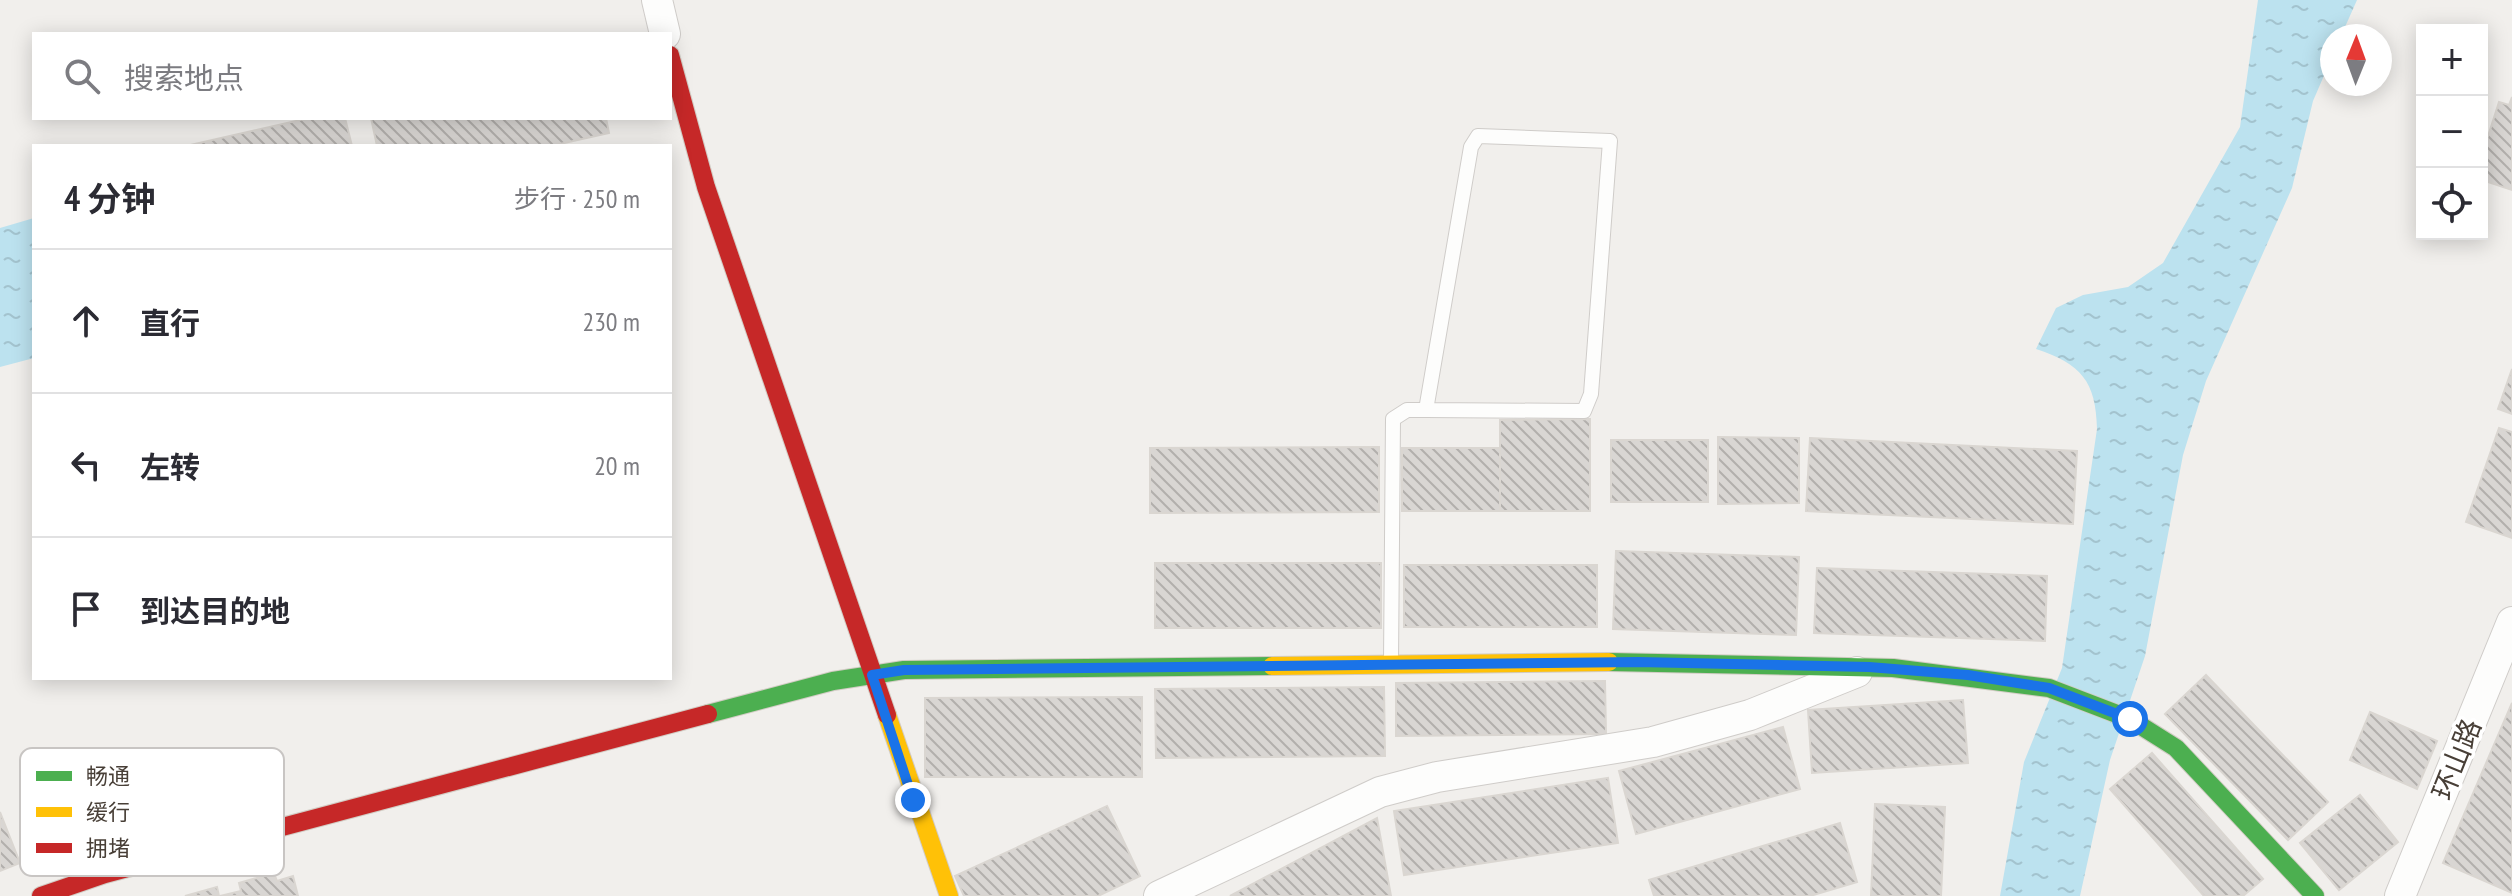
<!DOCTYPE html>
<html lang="zh">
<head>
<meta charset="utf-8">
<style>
  :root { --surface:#fff; --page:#f2f2f3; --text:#2b2b33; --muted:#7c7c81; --line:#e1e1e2 }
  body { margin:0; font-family:"PT Sans Narrow","Noto Sans SC",sans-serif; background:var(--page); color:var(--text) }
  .controls { position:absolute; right:24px; top:24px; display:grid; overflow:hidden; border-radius:0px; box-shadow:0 4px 20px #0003 }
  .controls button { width:72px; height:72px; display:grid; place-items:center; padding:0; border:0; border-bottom:2px solid var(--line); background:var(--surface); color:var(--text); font:40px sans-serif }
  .compass { position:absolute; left:2320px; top:24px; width:72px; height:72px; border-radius:50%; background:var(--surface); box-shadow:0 4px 20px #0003; rotate:1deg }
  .stop { position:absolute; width:24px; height:24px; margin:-18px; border:6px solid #1a73e8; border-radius:50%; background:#fff }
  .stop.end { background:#1a73e8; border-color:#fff; box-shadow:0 2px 8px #0008 }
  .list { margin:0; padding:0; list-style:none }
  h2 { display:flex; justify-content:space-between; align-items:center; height:104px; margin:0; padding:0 32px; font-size:34px }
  h2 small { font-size:26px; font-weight:400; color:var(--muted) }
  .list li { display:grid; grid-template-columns:52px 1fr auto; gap:24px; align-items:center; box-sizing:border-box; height:144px; padding:0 32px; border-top:2px solid var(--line) }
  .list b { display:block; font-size:30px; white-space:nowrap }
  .list em { font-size:26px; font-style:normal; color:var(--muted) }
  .icon { flex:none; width:44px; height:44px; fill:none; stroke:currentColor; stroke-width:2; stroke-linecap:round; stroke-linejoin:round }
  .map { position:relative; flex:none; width:2512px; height:896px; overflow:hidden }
  .search { position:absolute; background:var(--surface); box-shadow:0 4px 20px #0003; left:32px; top:32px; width:640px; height:88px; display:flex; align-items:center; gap:20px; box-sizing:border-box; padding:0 28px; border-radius:0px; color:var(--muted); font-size:30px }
  .panel { position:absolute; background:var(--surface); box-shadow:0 4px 20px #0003; left:32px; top:144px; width:640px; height:536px; border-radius:0px }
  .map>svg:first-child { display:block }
  .water { fill:url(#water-ripples) }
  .building { fill:url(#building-back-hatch); stroke:#dad6d1; stroke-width:2 }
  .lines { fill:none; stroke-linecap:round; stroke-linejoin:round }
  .lane-casing { stroke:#cfccc9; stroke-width:16 }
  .street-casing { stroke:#cfccc9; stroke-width:32 }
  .fast-casing { stroke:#d2ccc4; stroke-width:20 }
  .slow-casing { stroke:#d2ccc4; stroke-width:20 }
  .jam-casing { stroke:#d2ccc4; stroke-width:20 }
  .lane { stroke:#fdfdfc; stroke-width:14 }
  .street { stroke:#fdfdfc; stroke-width:30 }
  .fast { stroke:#4caf50; stroke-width:18 }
  .slow { stroke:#ffc107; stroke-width:18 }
  .jam { stroke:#c62828; stroke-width:18 }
  .route { stroke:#1a73e8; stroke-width:10 }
  .labels { text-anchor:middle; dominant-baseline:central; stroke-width:7; stroke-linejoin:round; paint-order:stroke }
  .street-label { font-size:28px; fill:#483f37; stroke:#fff }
  .key { fill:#fff; stroke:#c8c5c3; stroke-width:2 }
  .key-label { font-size:22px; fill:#483f37 }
</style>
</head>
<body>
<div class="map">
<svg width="2512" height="896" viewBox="0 0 2512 896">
  <defs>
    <pattern id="water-ripples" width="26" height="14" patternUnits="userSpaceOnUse" patternTransform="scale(2)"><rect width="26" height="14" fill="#bce2ef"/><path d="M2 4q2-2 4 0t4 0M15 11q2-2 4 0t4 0" fill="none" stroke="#a3c3ce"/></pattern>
    <pattern id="building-back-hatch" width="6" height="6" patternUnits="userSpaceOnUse" patternTransform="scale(2)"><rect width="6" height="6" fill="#d9d6d3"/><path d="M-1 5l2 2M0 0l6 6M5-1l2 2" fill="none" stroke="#b2afac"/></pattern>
  </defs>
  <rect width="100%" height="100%" fill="#f1efec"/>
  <g class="water">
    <path d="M2258,0H2357L2341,36H2332V57L2313,101L2292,188L2206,381L2183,455L2145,656L2110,760L2080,896H2000L2024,762L2062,668L2097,429C2096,381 2081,364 2036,349L2056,308L2083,295L2128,287L2163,263L2240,127Z"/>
    <polygon points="34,218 34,358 0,367 0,228"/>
  </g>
  <g class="building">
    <polygon points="2512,97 2512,190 2482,180 2482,155 2499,102 2509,105"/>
    <polygon points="309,118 345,118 352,146 186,146"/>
    <polygon points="371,118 606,118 609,133 551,146 377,146"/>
    <polygon points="2512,369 2512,414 2498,409"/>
    <polygon points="1590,419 1590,511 1500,511 1500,420"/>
    <polygon points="2499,428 2512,432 2512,538 2466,522"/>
    <polygon points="1718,437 1799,438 1799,503 1718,504"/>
    <polygon points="1810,438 2077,451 2073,524 1806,511"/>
    <rect x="1611" y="440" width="97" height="62"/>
    <polygon points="1379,447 1379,512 1150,513 1150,448"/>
    <rect x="1402" y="448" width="98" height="63"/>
    <polygon points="1616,551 1799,557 1796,635 1613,629"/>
    <rect x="1155" y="563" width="226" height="65"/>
    <rect x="1404" y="565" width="193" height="62"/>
    <polygon points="1817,568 2047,576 2045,641 1814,633"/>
    <polygon points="2206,675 2328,802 2288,840 2165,714"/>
    <polygon points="1605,681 1606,734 1396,736 1396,683"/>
    <polygon points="1384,687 1385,756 1156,758 1155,689"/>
    <polygon points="1142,697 1142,777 925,777 925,698"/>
    <polygon points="1963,700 1968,763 1812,773 1808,710"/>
    <polygon points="2512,703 2512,893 2443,863"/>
    <polygon points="2370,712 2437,741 2417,789 2350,760"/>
    <polygon points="1783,727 1800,789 1636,834 1619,771"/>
    <polygon points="2152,753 2263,879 2243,896 2204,896 2110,789"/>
    <polygon points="1608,778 1618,843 1404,875 1394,811"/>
    <polygon points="2360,795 2398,842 2339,890 2300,843"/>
    <polygon points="1875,804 1945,807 1941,896 1871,896"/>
    <polygon points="1107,806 1140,876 1098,896 964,896 955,876"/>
    <polygon points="0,812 20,863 0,871"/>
    <polygon points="1377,818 1391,896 1230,896"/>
    <polygon points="1840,823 1857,882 1810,896 1654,896 1649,880"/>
    <polygon points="274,873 277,881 293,876 298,896 220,896 241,891 239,883"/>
    <polygon points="217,887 219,896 185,896"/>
  </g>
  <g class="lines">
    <defs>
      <polyline id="lane" points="1391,661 1393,419 1407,410 1426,410 1584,411 1591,394 1610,141 1478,136 1471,147 1426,410"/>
      <g id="street">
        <polyline points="657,0 665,34"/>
        <polyline points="1159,896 1380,792 1437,777 1653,742 1750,715 1857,672"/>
        <polyline points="2400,896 2512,622"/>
      </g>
      <g id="fast">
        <polyline points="1609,662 1893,668 2049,688 2130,719 2176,748 2315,896"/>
        <polyline points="708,714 833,681 904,670 1272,666"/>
      </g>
      <g id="slow">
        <polyline points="1272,666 1609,662"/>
        <polyline points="887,715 949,896"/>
      </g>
      <g id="jam">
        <polyline points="670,55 706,187 887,715"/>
        <polyline points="41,896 105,874 708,714"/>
      </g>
    </defs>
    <use href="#lane" class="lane-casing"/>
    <use href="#street" class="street-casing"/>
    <use href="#fast" class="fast-casing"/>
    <use href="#slow" class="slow-casing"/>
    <use href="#jam" class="jam-casing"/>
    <use href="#lane" class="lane"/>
    <use href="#street" class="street"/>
    <use href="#fast" class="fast"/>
    <use href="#slow" class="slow"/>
    <use href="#jam" class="jam"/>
  </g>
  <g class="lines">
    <polyline class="route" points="913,800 872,675 904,670 1638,662 1869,667 1968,675 2049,688 2130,719"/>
  </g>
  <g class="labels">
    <g class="street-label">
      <text transform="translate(2456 759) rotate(-68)">环山路</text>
    </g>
  </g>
  <rect x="20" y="748" width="264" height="128" rx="12" class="key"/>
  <rect x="36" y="771" width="36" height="10" fill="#4caf50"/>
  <rect x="36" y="807" width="36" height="10" fill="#ffc107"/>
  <rect x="36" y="843" width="36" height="10" fill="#c62828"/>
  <g class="key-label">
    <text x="86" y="784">畅通</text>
    <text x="86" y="820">缓行</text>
    <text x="86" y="856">拥堵</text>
  </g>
</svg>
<div class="controls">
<button>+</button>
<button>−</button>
<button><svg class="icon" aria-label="locate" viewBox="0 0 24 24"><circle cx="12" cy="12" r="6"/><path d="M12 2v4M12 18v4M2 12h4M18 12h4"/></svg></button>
</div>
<svg class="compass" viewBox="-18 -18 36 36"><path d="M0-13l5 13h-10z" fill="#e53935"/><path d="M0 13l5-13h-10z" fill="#7c7c81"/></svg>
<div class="stop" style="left:2130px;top:719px"></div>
<div class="stop end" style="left:913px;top:800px"></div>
<div class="search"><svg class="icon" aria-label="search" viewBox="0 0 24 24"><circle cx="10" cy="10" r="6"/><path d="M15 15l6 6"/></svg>搜索地点</div>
<section class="panel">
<h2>4 分钟<small>步行 · 250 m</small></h2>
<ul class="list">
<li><svg class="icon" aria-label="ahead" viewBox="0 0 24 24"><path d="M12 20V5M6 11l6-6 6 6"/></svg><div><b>直行</b></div><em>230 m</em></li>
<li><svg class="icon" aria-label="left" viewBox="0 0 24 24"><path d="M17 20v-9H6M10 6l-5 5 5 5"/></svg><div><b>左转</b></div><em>20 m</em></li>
<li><svg class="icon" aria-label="arrive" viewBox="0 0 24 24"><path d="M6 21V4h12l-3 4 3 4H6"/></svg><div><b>到达目的地</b></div></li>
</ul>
</section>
</div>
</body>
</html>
